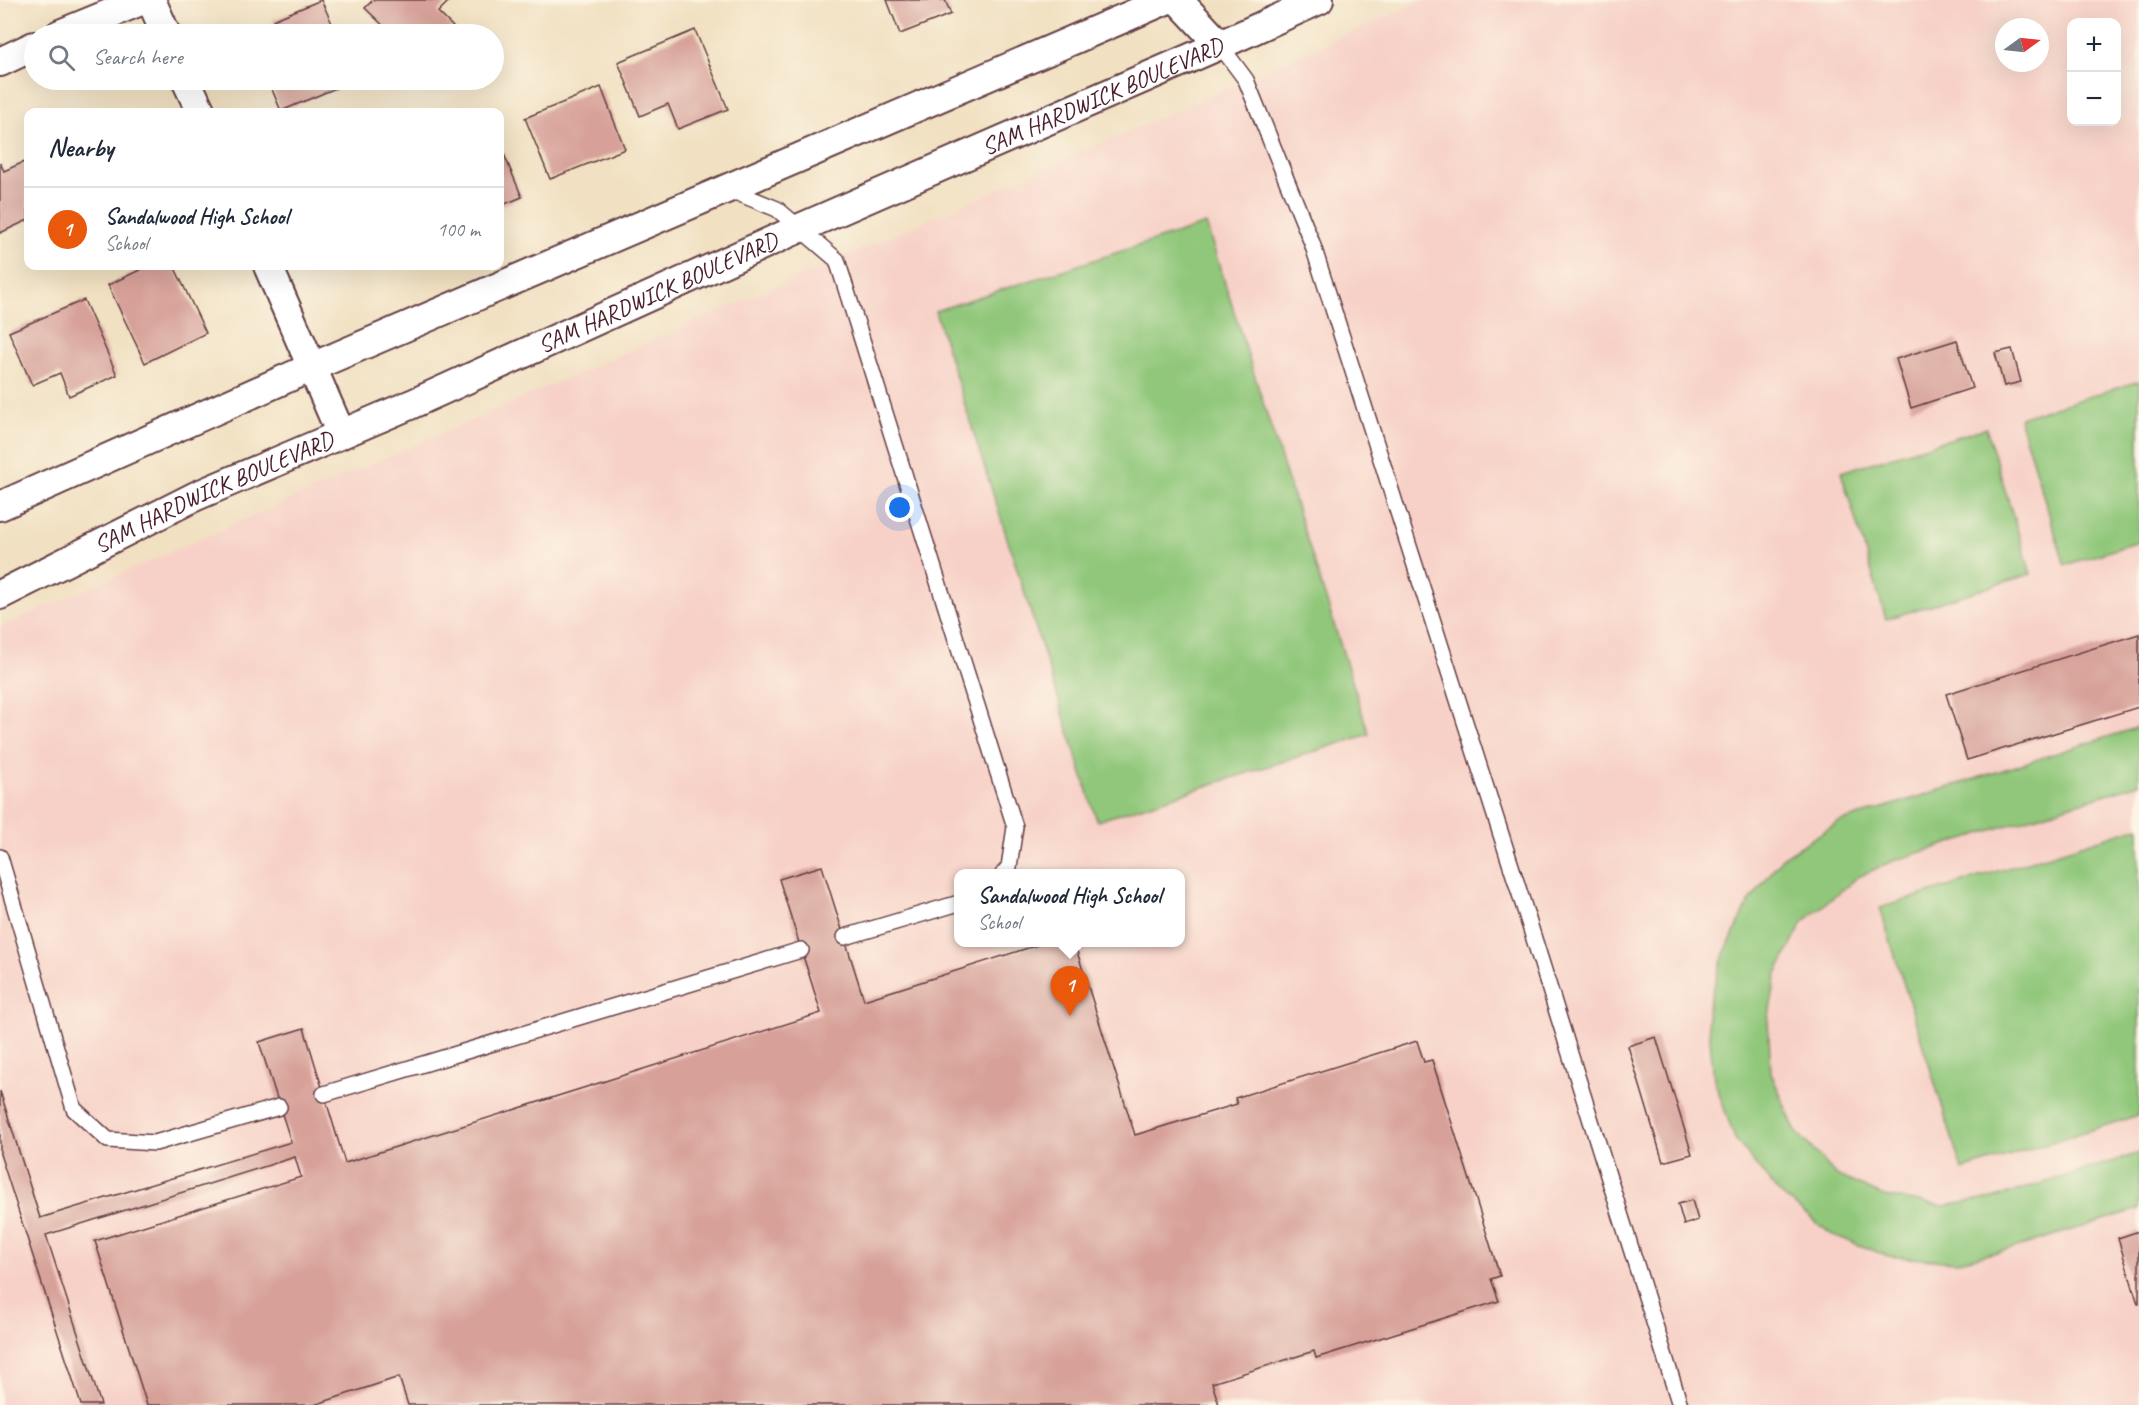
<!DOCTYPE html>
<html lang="en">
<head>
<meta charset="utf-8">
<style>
  :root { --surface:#fff; --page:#f6f6f7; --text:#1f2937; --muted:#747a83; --line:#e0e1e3; --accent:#ea580c }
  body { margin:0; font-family:Caveat,sans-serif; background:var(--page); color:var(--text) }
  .controls { position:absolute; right:18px; top:18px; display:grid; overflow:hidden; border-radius:12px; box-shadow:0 6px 24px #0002 }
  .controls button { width:54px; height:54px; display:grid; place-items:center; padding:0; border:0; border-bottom:2px solid var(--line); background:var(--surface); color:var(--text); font:30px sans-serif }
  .compass { position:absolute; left:1995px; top:18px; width:54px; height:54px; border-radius:50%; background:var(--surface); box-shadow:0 6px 24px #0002; rotate:75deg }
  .you { position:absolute; left:900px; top:508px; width:21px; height:21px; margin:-15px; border:4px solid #fff; border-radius:50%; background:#1a73e8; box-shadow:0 0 0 9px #1a73e833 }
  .badge { display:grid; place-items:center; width:39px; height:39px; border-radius:50%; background:var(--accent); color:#fff; font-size:20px; font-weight:700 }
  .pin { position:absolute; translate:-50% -50px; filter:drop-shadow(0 2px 3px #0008) }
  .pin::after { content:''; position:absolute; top:32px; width:21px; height:18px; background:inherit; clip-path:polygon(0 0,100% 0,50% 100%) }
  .popup { position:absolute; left:954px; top:869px; width:231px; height:78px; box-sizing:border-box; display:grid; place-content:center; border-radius:12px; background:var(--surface); filter:drop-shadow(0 2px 4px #0005); font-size:20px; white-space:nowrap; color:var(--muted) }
  .popup b { font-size:22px; color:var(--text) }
  .popup::after { content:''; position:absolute; left:50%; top:100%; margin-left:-12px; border:12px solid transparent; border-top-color:var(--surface) }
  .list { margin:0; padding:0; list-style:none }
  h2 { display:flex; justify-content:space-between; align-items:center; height:78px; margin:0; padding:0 24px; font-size:26px }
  h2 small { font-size:20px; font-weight:400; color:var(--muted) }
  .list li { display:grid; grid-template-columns:39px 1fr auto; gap:18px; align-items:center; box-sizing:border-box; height:84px; padding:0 24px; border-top:2px solid var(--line) }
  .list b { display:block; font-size:22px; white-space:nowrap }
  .list p { margin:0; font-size:20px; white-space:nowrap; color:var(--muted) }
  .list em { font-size:20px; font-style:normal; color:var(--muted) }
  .icon { flex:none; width:33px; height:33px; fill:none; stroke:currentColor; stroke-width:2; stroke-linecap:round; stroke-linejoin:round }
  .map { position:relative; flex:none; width:2139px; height:1405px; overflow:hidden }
  .search { position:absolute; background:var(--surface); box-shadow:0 6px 24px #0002; left:24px; top:24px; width:480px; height:66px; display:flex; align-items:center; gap:15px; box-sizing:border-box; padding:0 21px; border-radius:33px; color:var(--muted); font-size:22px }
  .panel { position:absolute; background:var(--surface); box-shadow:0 6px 24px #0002; left:24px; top:108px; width:480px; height:162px; border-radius:12px }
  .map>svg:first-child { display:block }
  .built { fill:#f7d1c7; fill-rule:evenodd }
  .green { fill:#90c77a; stroke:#6d7352; stroke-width:1.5 }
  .building { fill:#d7a199 }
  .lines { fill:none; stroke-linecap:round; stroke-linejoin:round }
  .service-casing { stroke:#633c42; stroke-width:18 }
  .minor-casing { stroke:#633c42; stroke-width:32 }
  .service { stroke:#fff; stroke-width:15 }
  .minor { stroke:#fff; stroke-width:28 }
  .labels { text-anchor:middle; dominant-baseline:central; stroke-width:5; stroke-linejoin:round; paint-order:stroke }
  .street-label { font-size:24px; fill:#4a1f2b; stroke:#fcf5e5 }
</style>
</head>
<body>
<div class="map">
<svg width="2139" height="1405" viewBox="0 0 2139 1405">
  <rect width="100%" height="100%" fill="#fcf5e5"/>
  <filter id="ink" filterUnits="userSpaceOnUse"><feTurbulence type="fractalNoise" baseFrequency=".0167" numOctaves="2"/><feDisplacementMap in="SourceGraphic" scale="12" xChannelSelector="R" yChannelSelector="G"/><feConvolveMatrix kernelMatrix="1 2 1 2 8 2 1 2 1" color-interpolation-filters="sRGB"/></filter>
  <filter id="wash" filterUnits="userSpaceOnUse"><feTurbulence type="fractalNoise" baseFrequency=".008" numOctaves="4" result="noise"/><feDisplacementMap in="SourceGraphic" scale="24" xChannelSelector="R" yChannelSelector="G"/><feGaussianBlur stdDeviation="1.35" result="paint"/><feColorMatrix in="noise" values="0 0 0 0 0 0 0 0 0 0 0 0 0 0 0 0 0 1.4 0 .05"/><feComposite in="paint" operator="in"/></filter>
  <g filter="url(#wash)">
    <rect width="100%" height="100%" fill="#f1e0c1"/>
    <path class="built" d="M1423,0H2139V1405H0V627L1246,80ZM2072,22H2116V122H2072ZM2004,27H2040V63H2004ZM959,874H1181V942H959Z"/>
    <g class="green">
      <polygon points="1206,224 1369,734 1097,821 935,311"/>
      <polygon points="2139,381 2139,542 2065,565 2019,418"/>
      <polygon points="1986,428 2031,574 1886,619 1841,472"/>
      <polygon points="2139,727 2139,784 1890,862 1858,877 1803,922 1777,973 1768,1020 1771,1073 1795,1130 1836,1175 1884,1196 1943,1206 1995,1198 2139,1153 2139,1209 2014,1248 1955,1262 1888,1256 1831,1234 1776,1190 1735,1139 1714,1079 1707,1010 1724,954 1749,902 1782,858 1839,822"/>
      <polygon points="2139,827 2139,1115 1962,1170 1880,908"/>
    </g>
    <g id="blocks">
      <g class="building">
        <polygon points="321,0 337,34 279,34 273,20"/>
        <polygon points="373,0 450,0 438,12 453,27 446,34 392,34 365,8"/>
        <polygon points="887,0 945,0 951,14 900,34"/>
        <polygon points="695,30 728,109 678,129 668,104 640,116 618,62"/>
        <polygon points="268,80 355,80 281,111"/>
        <polygon points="601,87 625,149 550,179 525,118"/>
        <polygon points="500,145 522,197 500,206"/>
        <polygon points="24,162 28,174 28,220 0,233 0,163 4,171"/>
        <polygon points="148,266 174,266 206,333 145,363 108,285"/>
        <polygon points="84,300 117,375 69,396 60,373 32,385 9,332"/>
        <polygon points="1957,340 1972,388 1911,408 1896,359"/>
        <polygon points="2012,349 2021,382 2004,386 1995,353"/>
        <polygon points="2139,634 2139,707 1967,760 1946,694"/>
        <polygon points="822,866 864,1000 1047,942 1074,942 1135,1135 1237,1104 1235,1098 1417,1041 1424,1062 1432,1060 1500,1276 1491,1279 1499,1301 1316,1358 1314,1351 1212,1383 1219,1405 408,1405 399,1377 314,1405 147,1405 95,1241 301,1177 295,1157 46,1235 101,1405 81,1405 0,1154 0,1091 40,1218 291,1142 259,1042 304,1028 345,1163 821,1013 779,879"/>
        <polygon points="1656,1037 1692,1154 1663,1162 1628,1046"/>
        <polygon points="1692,1200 1698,1220 1684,1225 1678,1204"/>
        <polygon points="2139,1231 2139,1304 2138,1304 2118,1238"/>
      </g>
    </g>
  </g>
  <g filter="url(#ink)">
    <use href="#blocks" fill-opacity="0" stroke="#633c42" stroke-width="1.5"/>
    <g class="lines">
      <defs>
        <g id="service">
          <polyline points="1220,45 1246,80 1312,243 1520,894 1680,1405"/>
          <polyline points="728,189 777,209 837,260 1015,827 1009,867 1003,874"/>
          <polyline points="0,857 74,1109 108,1140 155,1143 279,1107"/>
          <polyline points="845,937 959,903"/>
          <polyline points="324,1094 801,950"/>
        </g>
        <g id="minor">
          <polyline points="151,0 166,34"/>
          <polyline points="1178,0 1220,45"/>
          <polyline points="60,34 143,0"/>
          <polyline points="0,62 34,46"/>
          <polyline points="186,80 201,112"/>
          <polyline points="268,266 341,434"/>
          <polyline points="0,506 312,367 1166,0"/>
          <path id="s1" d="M0,595L196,496L412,404L800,228L1220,45L1319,0"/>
        </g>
      </defs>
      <use href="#service" class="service-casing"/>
      <use href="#minor" class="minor-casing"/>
      <use href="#service" class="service"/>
      <use href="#minor" class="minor"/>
    </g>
  </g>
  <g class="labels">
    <g class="street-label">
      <text stroke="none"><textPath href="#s1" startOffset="1210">SAM HARDWICK BOULEVARD</textPath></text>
      <text stroke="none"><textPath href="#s1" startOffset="724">SAM HARDWICK BOULEVARD</textPath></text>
      <text stroke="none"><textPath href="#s1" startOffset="237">SAM HARDWICK BOULEVARD</textPath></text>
    </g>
  </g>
</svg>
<div class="controls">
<button>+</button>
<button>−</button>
</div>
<svg class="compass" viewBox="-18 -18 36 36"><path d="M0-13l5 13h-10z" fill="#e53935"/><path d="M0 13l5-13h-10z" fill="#747a83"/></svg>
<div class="you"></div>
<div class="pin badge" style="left:1070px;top:1016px">1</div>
<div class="popup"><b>Sandalwood High School</b>School</div>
<div class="search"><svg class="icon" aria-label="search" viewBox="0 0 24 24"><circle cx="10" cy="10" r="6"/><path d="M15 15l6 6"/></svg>Search here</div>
<section class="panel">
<h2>Nearby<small></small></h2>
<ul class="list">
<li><span class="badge">1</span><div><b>Sandalwood High School</b><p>School</p></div><em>100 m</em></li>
</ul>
</section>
</div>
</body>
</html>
